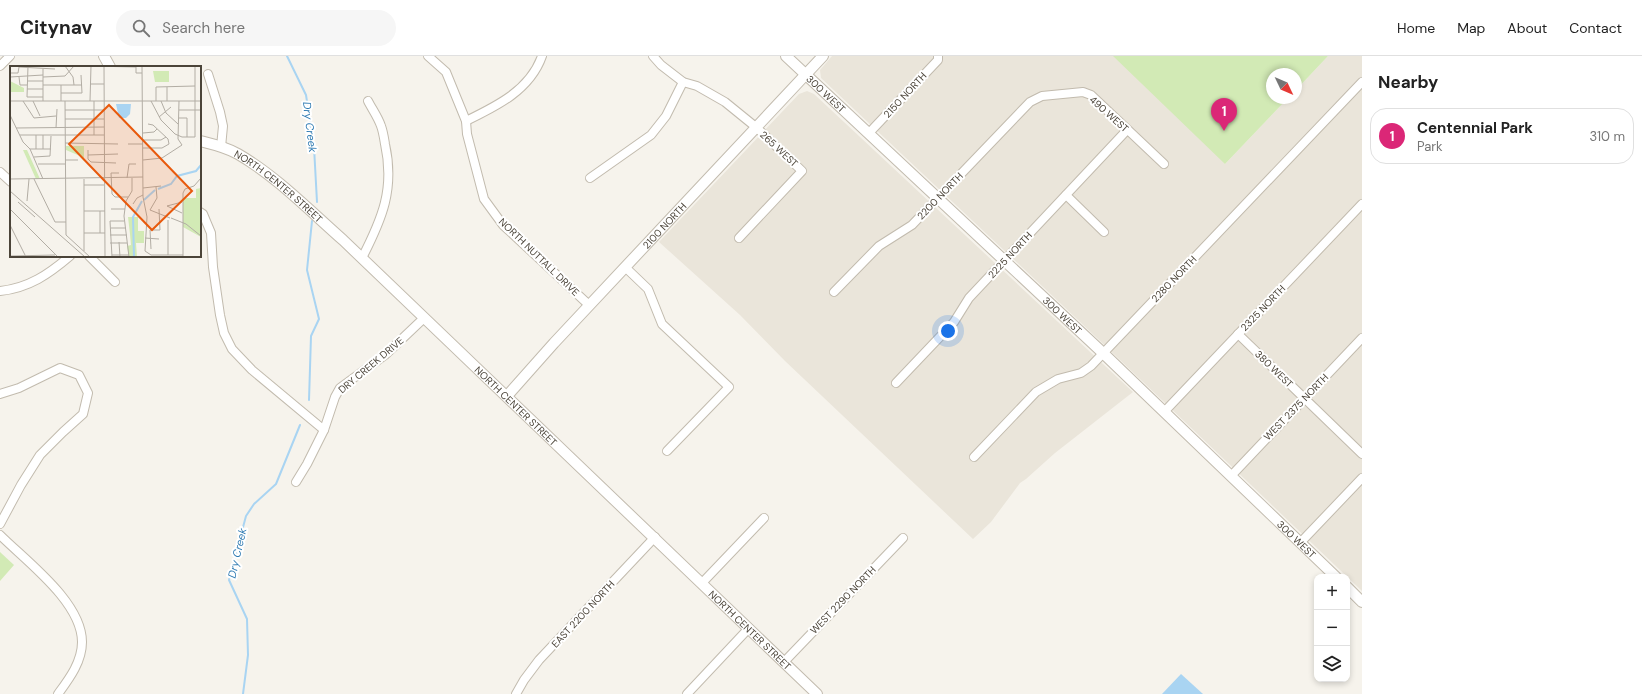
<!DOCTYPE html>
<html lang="en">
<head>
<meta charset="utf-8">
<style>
  :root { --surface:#fff; --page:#f6f6f6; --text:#222; --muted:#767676; --line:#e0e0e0; --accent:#db2777 }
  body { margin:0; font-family:"DM Sans",sans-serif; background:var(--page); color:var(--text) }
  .controls { position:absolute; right:12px; bottom:12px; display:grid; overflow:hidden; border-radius:8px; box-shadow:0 2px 6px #0003 }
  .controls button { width:36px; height:36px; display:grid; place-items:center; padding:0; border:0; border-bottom:1px solid var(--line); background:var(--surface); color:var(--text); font:20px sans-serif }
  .compass { position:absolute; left:1266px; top:12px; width:36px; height:36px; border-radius:50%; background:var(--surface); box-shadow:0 2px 6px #0003; rotate:134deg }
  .you { position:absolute; left:948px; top:275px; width:14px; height:14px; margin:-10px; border:3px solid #fff; border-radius:50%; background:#1a73e8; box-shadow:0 0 0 6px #1a73e833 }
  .badge { display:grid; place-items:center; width:26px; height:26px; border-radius:50%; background:var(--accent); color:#fff; font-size:13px; font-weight:700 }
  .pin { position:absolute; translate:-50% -33px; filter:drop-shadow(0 1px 2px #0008) }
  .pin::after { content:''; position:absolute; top:21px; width:14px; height:12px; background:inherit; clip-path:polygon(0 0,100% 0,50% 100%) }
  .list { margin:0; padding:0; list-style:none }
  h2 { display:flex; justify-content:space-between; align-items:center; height:52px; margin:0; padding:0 16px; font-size:17px }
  h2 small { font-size:13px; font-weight:400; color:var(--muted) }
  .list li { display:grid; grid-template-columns:26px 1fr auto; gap:12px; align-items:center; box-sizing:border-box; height:56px; margin:0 8px 8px; padding:0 8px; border:1px solid var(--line); border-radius:16px }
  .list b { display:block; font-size:15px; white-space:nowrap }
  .list p { margin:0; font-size:13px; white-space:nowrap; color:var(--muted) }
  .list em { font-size:13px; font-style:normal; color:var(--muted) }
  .icon { flex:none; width:22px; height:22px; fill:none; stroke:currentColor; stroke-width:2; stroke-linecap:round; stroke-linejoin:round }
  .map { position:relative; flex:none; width:1362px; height:638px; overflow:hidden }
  header { display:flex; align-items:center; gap:24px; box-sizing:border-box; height:56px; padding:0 20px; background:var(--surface); border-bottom:1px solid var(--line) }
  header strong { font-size:19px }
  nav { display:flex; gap:22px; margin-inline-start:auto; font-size:14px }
  .search { width:280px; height:36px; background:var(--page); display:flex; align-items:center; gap:10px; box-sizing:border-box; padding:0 14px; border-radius:22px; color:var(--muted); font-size:15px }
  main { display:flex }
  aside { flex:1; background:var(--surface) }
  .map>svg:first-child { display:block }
  .residential { fill:#eae5da }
  .green { fill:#d2eab5 }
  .water { fill:#a9d4f2 }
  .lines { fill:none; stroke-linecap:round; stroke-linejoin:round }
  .stream { stroke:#a9d4f2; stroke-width:2 }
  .minor-casing { stroke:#c2bbae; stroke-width:10 }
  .tertiary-casing { stroke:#c2bbae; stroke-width:12 }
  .minor { stroke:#fff; stroke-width:8 }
  .tertiary { stroke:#fff; stroke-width:10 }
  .labels { text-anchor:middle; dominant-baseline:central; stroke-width:4; stroke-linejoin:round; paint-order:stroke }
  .street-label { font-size:10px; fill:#4b4439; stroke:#fff }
  .water-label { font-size:11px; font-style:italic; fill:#2e7ab2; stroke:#fff }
  .inset-river { fill:none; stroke:#a9d4f2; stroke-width:2 }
  .inset-road { fill:none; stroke:#b2ada4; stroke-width:1 }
  .view { fill:#e8590c; fill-opacity:0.15; stroke:#e8590c; stroke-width:2 }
  .inset-edge { fill:none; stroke:#4b4439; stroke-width:2 }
</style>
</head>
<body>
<header>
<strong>Citynav</strong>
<div class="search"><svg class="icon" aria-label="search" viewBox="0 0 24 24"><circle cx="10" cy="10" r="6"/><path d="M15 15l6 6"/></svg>Search here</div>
<nav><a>Home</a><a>Map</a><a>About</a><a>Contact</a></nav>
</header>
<main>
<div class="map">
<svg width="1362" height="638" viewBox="0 0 1362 638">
  <rect width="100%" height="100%" fill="#f6f3ec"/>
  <g class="residential">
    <polygon points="832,0 1154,0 1225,108 1288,42 1296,42 1296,34 1328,0 1362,0 1362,535 1077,263 821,22 820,14"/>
    <polygon points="807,35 814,38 1133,336 1055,397 1026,423 1020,427 991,466 973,483 785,305 740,259 659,186 799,38"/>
  </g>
  <g class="green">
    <polygon points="1113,0 1328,0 1296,34 1296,18 1272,18 1272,42 1288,42 1225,108"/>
    <polygon points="0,496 14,509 0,525"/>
  </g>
  <polygon class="water" points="1181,618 1203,638 1162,638"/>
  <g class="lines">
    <g class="stream">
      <polyline points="287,0 306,39 314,91 317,146"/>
      <polyline points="309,344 311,280 319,263 307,214 312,165"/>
      <polyline points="243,638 248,599 247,563 229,524 246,460 254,448 276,428 300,369"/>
    </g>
    <defs>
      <g id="minor">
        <polyline points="428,0 446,16 466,65 467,78 484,143 503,169 589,249"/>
        <polyline points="653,0 661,9 683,26 697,30 725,46 757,72 802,115 739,182"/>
        <polyline points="0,10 10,0"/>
        <polyline points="208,18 220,56 223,70 221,91"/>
        <path d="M466,65C497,50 530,34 542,0"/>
        <polyline points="869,77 938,4 938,0"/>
        <polyline points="0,116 11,126"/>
        <polyline points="590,122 651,79 666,60 683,26"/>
        <polyline points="1066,139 1104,176"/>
        <polyline points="200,156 203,158 211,177 213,211 220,259 224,277 232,293 252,314 324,374"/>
        <polyline points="89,200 115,226"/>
        <path d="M362,202C382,163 395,133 385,88C384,82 383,75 381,70C378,61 372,53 368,45"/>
        <polyline points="625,211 648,233 662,268 729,331 667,395"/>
        <path d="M0,235C29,232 49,218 70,200"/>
        <polyline points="834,236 879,190 912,169 1030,46 1042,40 1083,36 1091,39 1164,108"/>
        <polyline points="1238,278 1362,398"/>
        <polyline points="896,327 954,266 969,242 1127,74"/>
        <polyline points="0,338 19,332 60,312 79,319 88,337 83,358 63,376 40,399 21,429 0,468"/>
        <polyline points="1164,356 1362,148"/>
        <polyline points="974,401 1036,336 1058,323 1081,317 1091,310 1362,26"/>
        <polyline points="1231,420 1362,282"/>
        <polyline points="296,426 307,408 324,374 335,341 340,332 385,299 424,262"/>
        <path d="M0,479C26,505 82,546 82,586C82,606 69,623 58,638"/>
        <polyline points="1300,487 1362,422"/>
        <polyline points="702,527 764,462"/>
        <polyline points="784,606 903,482"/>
        <polyline points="516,638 524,624 539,604 655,481"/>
        <polyline points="687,638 749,572"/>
      </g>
      <g id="tertiary">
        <polyline points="104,0 110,11"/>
        <path id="s1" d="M786,0L1103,297L1336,521"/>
        <path id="s2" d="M200,85C212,88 226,91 238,98C276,120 309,154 343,184L817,638"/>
        <path id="s3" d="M507,340L554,287L823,0"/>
        <polyline points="1347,531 1362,546"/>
      </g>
    </defs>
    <use href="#minor" class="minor-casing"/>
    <use href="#tertiary" class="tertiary-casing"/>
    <use href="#minor" class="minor"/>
    <use href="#tertiary" class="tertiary"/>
  </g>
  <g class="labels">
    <g class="street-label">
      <text stroke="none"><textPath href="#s1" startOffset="55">300 WEST</textPath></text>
      <text transform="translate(905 39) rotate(-47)">2150 NORTH</text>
      <text transform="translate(1109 58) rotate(42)">490 WEST</text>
      <text transform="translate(779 93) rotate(43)">265 WEST</text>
      <text stroke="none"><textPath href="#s2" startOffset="92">NORTH CENTER STREET</textPath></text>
      <text transform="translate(940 140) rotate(-46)">2200 NORTH</text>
      <text stroke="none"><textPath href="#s3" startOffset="232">2100 NORTH</textPath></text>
      <text transform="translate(1010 199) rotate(-47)">2225 NORTH</text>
      <text transform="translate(539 201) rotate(44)">NORTH NUTTALL DRIVE</text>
      <text transform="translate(1174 223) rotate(-46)">2280 NORTH</text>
      <text transform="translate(1263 252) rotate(-46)">2325 NORTH</text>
      <text stroke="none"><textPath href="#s1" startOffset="379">300 WEST</textPath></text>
      <text transform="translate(371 309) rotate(-40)">DRY CREEK DRIVE</text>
      <text transform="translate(1274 313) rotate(44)">380 WEST</text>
      <text stroke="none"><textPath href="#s2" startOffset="416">NORTH CENTER STREET</textPath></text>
      <text transform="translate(1296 351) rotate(-46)">WEST 2375 NORTH</text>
      <text stroke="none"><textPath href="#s1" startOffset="703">300 WEST</textPath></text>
      <text transform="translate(843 544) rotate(-46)">WEST 2290 NORTH</text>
      <text transform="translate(583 558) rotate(-47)">EAST 2200 NORTH</text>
      <text stroke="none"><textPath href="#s2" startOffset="740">NORTH CENTER STREET</textPath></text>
    </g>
    <g class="water-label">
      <text transform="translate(310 71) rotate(83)">Dry Creek</text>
      <text transform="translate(237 497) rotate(-77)">Dry Creek</text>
    </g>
  </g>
  <g transform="translate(10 10)">
    <rect width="191" height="191" fill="#f6f3ec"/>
    <path d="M143,5H159V16H145ZM0,15L14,22V26H0ZM56,80H74V95L70,90L56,84ZM13,84H17L30,113H26ZM191,122V171L173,161V132H186V123ZM118,151H128V165H134V177H126L127,191H119L117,180L121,179L120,168Z" fill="#d2eab5"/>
    <path d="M106,38H121L120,48L116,52H109Z" fill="#a9d4f2"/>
    <path class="inset-river" d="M148,123L161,118L167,110L186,105L191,99M134,134L145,124M124,191L123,151L132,135"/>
    <path class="inset-road" d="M55,0L63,11L64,19M94,0L95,191M126,0V7H132M132,0L133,131L137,151L135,185L141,189H173M9,1L45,3M33,3V35M0,7H8L9,1M0,11L33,9M9,11L10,19H17M33,11L55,10L64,0M17,15H33M80,18H94M33,19H72M51,19V35M17,23H33M51,27H72L71,9M17,31L18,0M17,31H33M0,35H191M13,35L24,52M23,35L30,50M55,35L56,169L80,191M80,35L81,0L126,1M84,35V69M141,35L151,54L165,68L172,71H185V0M146,35V21L185,20M151,35L156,47L168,58M157,35V21M55,44H94M169,44H191M0,49L13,76L20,83L33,113M149,51L161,41M24,52L46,50M169,52H177V71M55,53H94M6,62L94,61M46,62L47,43M133,67L144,66L147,63M10,69H94M26,69V83M33,69V83M133,74H151L156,71M55,77L108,78M118,78H133M133,82H152L159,78L158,73L143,59L138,58M20,83H41M78,84V93L81,96L106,97M78,89L108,88M24,91L40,90L41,70M55,94H68M133,94L152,92L172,79L168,73L169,35M28,98H55M109,107H101L102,128L105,131H118M117,112L119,98H126M0,113L133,111M24,113L45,156H56M74,119H94M146,121L147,132L140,144L160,152M133,122L151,120M0,125L75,191M17,135L19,113M8,136L25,151M172,136L157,140L172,147M123,138L127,132L133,129M0,143L48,191M101,143H115M74,145H95M90,145V167M161,152L176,158L191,170M0,159L16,191M101,162H116M74,167H95M100,169H117M135,172L149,173M109,176L110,191M100,177H117M141,183L140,164H150L149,143M74,185V113M102,189H119M158,189V154M0,190L45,189M102,191L100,155H114M119,191L114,150L116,135L122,125V112M173,191V127L175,123L184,120L191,112"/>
    <path class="view" d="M99,39L182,125L142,164L59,78Z"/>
    <rect width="191" height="191" class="inset-edge"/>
  </g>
</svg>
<div class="controls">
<button>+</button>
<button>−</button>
<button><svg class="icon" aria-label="layers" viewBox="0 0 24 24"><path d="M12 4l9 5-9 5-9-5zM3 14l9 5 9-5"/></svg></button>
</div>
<svg class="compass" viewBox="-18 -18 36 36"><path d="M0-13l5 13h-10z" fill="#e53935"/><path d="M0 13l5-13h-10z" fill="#767676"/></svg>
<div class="you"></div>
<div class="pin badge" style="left:1224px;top:75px">1</div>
</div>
<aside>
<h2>Nearby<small></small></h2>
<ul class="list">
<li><span class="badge">1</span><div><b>Centennial Park</b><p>Park</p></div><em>310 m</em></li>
</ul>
</aside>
</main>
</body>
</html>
